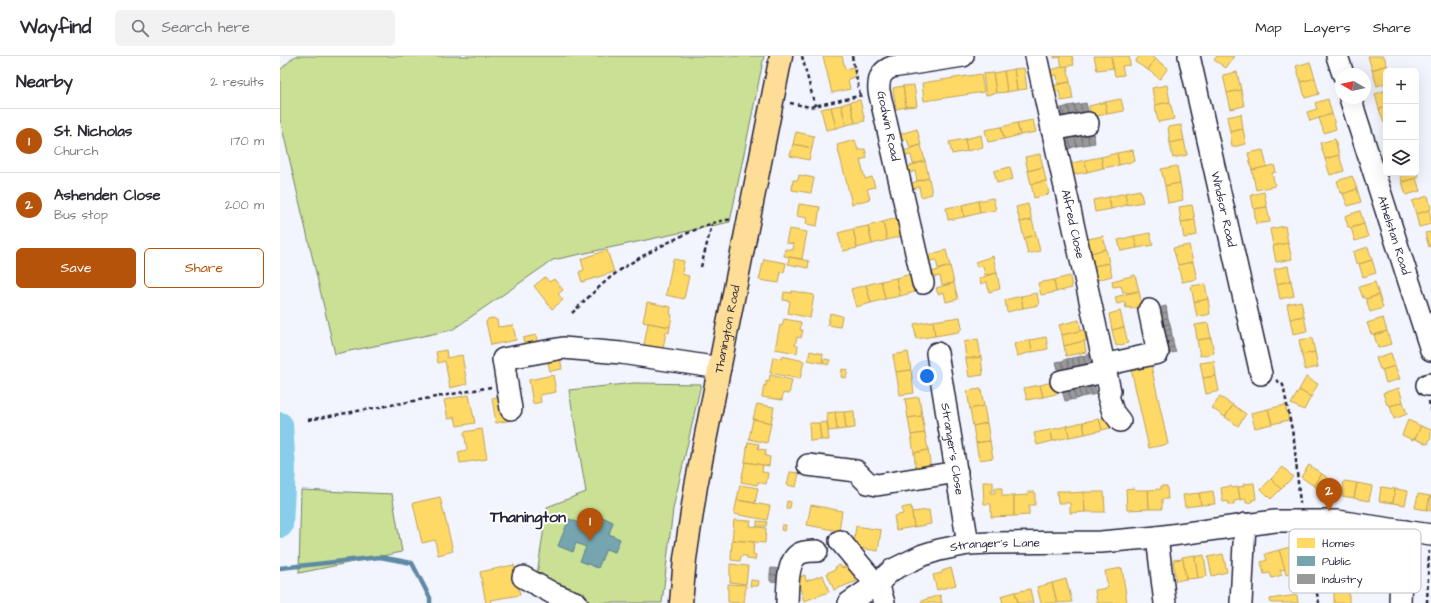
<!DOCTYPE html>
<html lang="en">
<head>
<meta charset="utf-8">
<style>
  :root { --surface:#fff; --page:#f2f2f3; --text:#2b2b33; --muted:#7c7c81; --line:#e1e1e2; --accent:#b45309 }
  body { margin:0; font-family:"Architects Daughter",sans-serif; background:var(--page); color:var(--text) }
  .controls { position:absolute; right:12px; top:12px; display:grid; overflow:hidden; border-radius:6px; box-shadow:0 4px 16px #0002 }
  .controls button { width:36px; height:36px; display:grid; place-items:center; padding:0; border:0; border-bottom:1px solid var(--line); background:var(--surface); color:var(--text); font:20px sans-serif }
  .compass { position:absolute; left:1055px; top:12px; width:36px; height:36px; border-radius:50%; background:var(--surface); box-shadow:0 4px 16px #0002; rotate:279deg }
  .you { position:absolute; left:647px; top:320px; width:14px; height:14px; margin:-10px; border:3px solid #fff; border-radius:50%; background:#1a73e8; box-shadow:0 0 0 6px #1a73e833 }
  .badge { display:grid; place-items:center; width:26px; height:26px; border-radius:50%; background:var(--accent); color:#fff; font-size:13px; font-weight:700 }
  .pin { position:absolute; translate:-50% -33px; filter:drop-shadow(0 1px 2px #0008) }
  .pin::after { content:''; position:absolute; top:21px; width:14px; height:12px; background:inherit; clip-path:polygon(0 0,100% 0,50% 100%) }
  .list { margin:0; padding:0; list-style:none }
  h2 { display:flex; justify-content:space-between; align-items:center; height:52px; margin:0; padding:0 16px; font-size:17px }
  h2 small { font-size:13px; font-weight:400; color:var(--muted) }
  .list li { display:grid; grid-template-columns:26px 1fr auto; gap:12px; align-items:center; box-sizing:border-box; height:64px; padding:0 16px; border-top:1px solid var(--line) }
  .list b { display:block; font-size:15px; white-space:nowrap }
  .list p { margin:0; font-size:13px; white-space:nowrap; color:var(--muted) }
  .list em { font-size:13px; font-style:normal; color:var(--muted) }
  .actions { display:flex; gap:8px; padding:12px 16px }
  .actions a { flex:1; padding:9px 0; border:1px solid var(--accent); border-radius:6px; text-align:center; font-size:14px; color:var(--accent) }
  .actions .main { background:var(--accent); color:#fff }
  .icon { flex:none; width:22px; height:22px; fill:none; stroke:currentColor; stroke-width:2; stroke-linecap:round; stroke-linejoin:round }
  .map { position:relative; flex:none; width:1151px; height:547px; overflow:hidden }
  header { display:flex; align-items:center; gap:24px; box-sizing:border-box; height:56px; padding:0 20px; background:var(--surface); border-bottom:1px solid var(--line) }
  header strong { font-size:19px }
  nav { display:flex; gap:22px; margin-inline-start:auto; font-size:14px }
  .search { width:280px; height:36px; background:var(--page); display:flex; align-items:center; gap:10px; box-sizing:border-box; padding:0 14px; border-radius:6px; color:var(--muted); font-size:15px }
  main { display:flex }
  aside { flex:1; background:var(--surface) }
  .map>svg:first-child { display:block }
  .green { fill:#cae095; stroke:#768168 }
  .homes { fill:#ffd966; stroke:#bda259 }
  .public { fill:#76a5af; stroke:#5d7e8c }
  .industry { fill:#999; stroke:#75757d }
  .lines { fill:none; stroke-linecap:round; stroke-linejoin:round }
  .stream { stroke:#5f89a4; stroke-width:4.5 }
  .river { stroke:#88ceea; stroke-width:26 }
  .minor-casing { stroke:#22223b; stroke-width:24 }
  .highway-casing { stroke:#22223b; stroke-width:25 }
  .path { stroke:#22223b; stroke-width:2.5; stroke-dasharray:4 3; stroke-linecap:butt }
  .minor { stroke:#fff; stroke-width:21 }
  .highway { stroke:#fedd96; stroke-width:22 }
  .labels { text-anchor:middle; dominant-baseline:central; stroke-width:4; stroke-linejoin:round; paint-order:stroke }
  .street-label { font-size:12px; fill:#22223b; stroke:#fff }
  .district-label { font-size:16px; font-weight:bold; fill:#22223b; stroke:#fff }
  .key { fill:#fff; stroke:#bdbdc4; stroke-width:1 }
  .key-label { font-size:11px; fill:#22223b }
</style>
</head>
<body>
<header>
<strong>Wayfind</strong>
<div class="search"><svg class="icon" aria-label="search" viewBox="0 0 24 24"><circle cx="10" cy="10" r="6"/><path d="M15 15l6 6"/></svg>Search here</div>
<nav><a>Map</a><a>Layers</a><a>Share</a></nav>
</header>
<main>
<aside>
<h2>Nearby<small>2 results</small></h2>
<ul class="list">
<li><span class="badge">1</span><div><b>St. Nicholas</b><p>Church</p></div><em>170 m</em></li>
<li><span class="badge">2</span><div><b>Ashenden Close</b><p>Bus stop</p></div><em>200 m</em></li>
</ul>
<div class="actions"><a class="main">Save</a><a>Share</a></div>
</aside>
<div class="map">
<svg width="1151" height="547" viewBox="0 0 1151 547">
  <rect width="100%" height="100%" fill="#f2f4fe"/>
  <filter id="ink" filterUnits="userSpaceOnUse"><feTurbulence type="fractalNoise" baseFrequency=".025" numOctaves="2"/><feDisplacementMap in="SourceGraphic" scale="8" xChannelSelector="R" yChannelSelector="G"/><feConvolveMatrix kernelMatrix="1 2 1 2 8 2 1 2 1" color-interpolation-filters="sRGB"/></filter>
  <g filter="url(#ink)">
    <g class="green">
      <polygon points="15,0 484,0 450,166 273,204 172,274 55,298 0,63 0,14"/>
      <polygon points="354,327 421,328 393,453 382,547 311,547 257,519 267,451 306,436 289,334"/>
      <polygon points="21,434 112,438 122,496 19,517"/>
    </g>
    <g class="homes">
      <polygon points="543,0 562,0 565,13 573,11 575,21 568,23 570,33 552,37"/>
      <polygon points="774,0 792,0 794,9 782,11 780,1 774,2"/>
      <polygon points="814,0 831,0 833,12 817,14"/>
      <polygon points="831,0 849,0 850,9 842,10 844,19 835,20"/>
      <polygon points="859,0 871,0 875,3 868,14 855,6"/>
      <polygon points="937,0 954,0 946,12 934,4"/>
      <polygon points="1088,0 1104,0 1107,9 1092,14"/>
      <polygon points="875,3 888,12 880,23 868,14"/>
      <polygon points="1030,6 1035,22 1021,26 1016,10"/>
      <polygon points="1107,9 1109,15 1106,15 1106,27 1097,30 1092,14"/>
      <polygon points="787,10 790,26 778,28 777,19 770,20 769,14"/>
      <polygon points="744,12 747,33 737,34 734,13"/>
      <polygon points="734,13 737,34 727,36 724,15"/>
      <polygon points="724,15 727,36 716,37 713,17"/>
      <polygon points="957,16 961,34 947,37 943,19"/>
      <polygon points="713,17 716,37 706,39 703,18"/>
      <polygon points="701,18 704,36 644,45 642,27"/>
      <polygon points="1035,22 1039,38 1025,42 1021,26"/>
      <polygon points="790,26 793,43 781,45 779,35 773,36 772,30"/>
      <polygon points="634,29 637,50 626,51 623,30"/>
      <polygon points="887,29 890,46 875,49 872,32"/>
      <polygon points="623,30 626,51 616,53 613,32"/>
      <polygon points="961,34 964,50 951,53 947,37"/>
      <polygon points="1106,34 1106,51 1099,53 1095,38"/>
      <polygon points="841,43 844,55 827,58 825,46"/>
      <polygon points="1048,43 1052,58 1030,65 1027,56 1037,53 1035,47"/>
      <polygon points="580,44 585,65 575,67 570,46"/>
      <polygon points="570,46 575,67 566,69 561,49"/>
      <polygon points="825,46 827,58 811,61 809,50"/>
      <polygon points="890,46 894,63 878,66 875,49"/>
      <polygon points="561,49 566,69 556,72 551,51"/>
      <polygon points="551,51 556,72 546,74 541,53"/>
      <polygon points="1106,51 1106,67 1104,67 1099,53"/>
      <polygon points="961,58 963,73 950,76 947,61"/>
      <polygon points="1052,58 1056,73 1044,77 1039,62"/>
      <polygon points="753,64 756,76 740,79 737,67"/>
      <polygon points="737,67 740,79 724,83 721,71"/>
      <polygon points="901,69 904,84 890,87 888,71"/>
      <polygon points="721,71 724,83 708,86 705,74"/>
      <polygon points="637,73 641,89 630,92 627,83 621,84 620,78"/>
      <polygon points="963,73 966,88 952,91 950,76"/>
      <polygon points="516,76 534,80 532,92 513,88"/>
      <polygon points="701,79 703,91 687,95 685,83"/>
      <polygon points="685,83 687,95 672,98 669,86"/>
      <polygon points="1055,83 1059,99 1045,103 1040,87"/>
      <polygon points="575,84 578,94 585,93 587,102 580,104 585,123 592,121 595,131 587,133 590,143 572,148 557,89"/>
      <polygon points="904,84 907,99 893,102 890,87"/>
      <polygon points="513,88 532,92 529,104 510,100"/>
      <polygon points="641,89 645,105 633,108 631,99 625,100 624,95"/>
      <polygon points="853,94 855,105 839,109 837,97"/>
      <polygon points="983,94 987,111 972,114 968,97"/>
      <polygon points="837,97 839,109 823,112 821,101"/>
      <polygon points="760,98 763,111 748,115 745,101"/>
      <polygon points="1059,99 1064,115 1050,119 1045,103"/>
      <polygon points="821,101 823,112 807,116 805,104"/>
      <polygon points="805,104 807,116 791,119 789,108"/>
      <polygon points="645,105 649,122 637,125 635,115 629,117 627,111"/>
      <polygon points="994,109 996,116 992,117 995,130 976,134 972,114"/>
      <polygon points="897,110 900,127 885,130 881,113"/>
      <polygon points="730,111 733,123 717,127 714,115"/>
      <polygon points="763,111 766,125 751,128 748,115"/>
      <polygon points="1136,114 1138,120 1136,122 1122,126 1120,117 1136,117"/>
      <polygon points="519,119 534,122 531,137 512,134 513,124 518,124"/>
      <polygon points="1072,120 1077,133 1063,138 1063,136 1061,137 1057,125"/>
      <polygon points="649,122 652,138 641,141 639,131 633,133 631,127"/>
      <polygon points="1136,122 1140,135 1126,139 1122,126"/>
      <polygon points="766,125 769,138 754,142 751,128"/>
      <polygon points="900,127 903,144 888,147 885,130"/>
      <polygon points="1077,133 1081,146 1068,150 1063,138"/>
      <polygon points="860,134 863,146 847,149 845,137"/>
      <polygon points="984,136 987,151 974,153 971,139"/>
      <polygon points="845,137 847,149 831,153 829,141"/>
      <polygon points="1148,140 1151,152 1150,154 1136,158 1132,145"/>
      <polygon points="829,141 831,153 815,156 813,144"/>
      <polygon points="713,142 716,154 700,157 698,145"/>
      <polygon points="698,145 700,157 684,161 682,149"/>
      <polygon points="519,148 540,151 537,170 526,168 527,162 517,160"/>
      <polygon points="748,148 752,164 740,166 736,151"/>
      <polygon points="682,149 684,161 668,164 666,152"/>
      <polygon points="912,149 915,164 901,166 899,151"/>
      <polygon points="987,151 990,166 976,168 974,153"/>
      <polygon points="1150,154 1151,168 1139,171 1136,158"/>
      <polygon points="1080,155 1084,168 1071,172 1070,171 1068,171 1065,160"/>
      <polygon points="617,162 622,180 607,184 603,166"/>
      <polygon points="752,164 756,179 744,182 740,166"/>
      <polygon points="915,164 917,179 904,182 901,166"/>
      <polygon points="603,166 607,184 592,188 588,170"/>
      <polygon points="1084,168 1088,181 1075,185 1071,172"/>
      <polygon points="588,170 592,188 577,192 573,173"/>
      <polygon points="1005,170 1008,187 993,190 990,173"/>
      <polygon points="509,173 527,176 522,203 504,200 505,193 513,194 514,188 506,187"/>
      <polygon points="573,173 577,192 563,195 558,177"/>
      <polygon points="1151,176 1151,190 1149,191 1145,177"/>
      <polygon points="870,177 873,189 857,192 854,180"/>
      <polygon points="756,179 760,195 748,198 744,182"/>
      <polygon points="823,180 826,193 811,197 808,183"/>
      <polygon points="854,180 857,192 841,195 838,184"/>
      <polygon points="1008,187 1012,203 996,206 993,190"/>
      <polygon points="909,189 913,206 898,209 893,192"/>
      <polygon points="1088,191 1092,204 1079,208 1078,207 1076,207 1073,196"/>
      <polygon points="826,193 829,207 814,210 811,197"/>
      <polygon points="327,194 334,216 302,226 299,216 304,214 301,203"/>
      <polygon points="666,194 670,210 658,213 656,204 650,205 648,199"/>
      <polygon points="713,200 717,217 705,219 703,210 697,211 695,206"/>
      <polygon points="509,201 529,205 528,212 508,208"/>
      <polygon points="393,203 404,205 402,218 409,220 404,243 386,239"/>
      <polygon points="484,203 506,207 504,216 501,216 499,227 479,224"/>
      <polygon points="1092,204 1096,217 1083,221 1079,208"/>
      <polygon points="913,206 917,223 902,226 898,209"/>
      <polygon points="829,207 832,220 817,224 814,210"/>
      <polygon points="670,210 674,227 662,229 660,220 654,221 652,216"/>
      <polygon points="1008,210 1011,225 997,228 994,213"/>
      <polygon points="717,217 720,233 709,236 707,226 701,228 699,222"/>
      <polygon points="631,218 635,236 620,240 616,222"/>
      <polygon points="855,219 859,235 847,237 847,236 843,236 841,230 833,231 832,225"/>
      <polygon points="790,220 792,232 776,236 774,224"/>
      <polygon points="265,221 269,226 274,223 283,234 278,238 283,244 272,253 254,230"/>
      <polygon points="616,222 620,240 605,243 601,225"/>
      <polygon points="774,224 776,236 761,239 758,227"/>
      <polygon points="601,225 605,243 591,247 586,229"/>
      <polygon points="1011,225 1014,240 1000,243 997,228"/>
      <polygon points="1095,226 1099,239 1086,243 1085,242 1083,242 1079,231"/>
      <polygon points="674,227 678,243 666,246 664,236 658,238 656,232"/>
      <polygon points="925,228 928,243 914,246 911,230"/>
      <polygon points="586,229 591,247 576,251 571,233"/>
      <polygon points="512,235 534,239 530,262 508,257 510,245 503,244 504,236 511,237"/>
      <polygon points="859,235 862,251 850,253 850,251 846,252 845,246 837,248 835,241"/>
      <polygon points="757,237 759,249 743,252 741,240"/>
      <polygon points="1099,239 1103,252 1090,256 1086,243"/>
      <polygon points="741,240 743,252 727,256 725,244"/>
      <polygon points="928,243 930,258 917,261 914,246"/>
      <polygon points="1021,245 1024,260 1010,263 1007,248"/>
      <polygon points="367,246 391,251 390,258 392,259 390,271 363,266"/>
      <polygon points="840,255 844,271 832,274 829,258"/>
      <polygon points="550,257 562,260 560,271 548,269"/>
      <polygon points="1024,260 1027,275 1013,278 1010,263"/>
      <polygon points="680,261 682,272 678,276 655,280 653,265"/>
      <polygon points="213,262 217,264 218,271 233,269 236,284 211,289 206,266 208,263"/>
      <polygon points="1103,262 1107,275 1094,279 1093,278 1091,278 1087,267"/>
      <polygon points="504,263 521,266 520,274 523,274 521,282 517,281 515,289 518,290 517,297 495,293 500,269 502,270"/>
      <polygon points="799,264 801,275 782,279 779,269"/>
      <polygon points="653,265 655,280 636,283 634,268"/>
      <polygon points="368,267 390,271 389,277 386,276 383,292 364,289"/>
      <polygon points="928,267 931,282 917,284 915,269"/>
      <polygon points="844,271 848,287 836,290 832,274"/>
      <polygon points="804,274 806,285 784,290 782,279"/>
      <polygon points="1107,275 1111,288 1098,292 1094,279"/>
      <polygon points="256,279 258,291 245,293 243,282"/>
      <polygon points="766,281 768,293 752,296 750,284"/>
      <polygon points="931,282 934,297 920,300 917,284"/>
      <polygon points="1032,282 1035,296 1022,299 1019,284"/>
      <polygon points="698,283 701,301 686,303 684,286"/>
      <polygon points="750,284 752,296 737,300 734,288"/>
      <polygon points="804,285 806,296 786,300 784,290"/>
      <polygon points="166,294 167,302 182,299 187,328 170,332 165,305 158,307 156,296"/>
      <polygon points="530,295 543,298 542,307 528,304"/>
      <polygon points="628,296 631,314 616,316 613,299"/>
      <polygon points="1035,296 1038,311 1025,314 1022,299"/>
      <polygon points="1111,297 1115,310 1102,314 1102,313 1100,313 1096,302"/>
      <polygon points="502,300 524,305 520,323 490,317 493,301 502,303"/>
      <polygon points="869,300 888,388 869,392 849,304"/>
      <polygon points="280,301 282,313 270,315 267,303"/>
      <polygon points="701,301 703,319 689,321 686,303"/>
      <polygon points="544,303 550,304 548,309 543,307"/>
      <polygon points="934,305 936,320 923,322 920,307"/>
      <polygon points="1115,310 1120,323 1106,327 1102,314"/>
      <polygon points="562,313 568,314 566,322 561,321"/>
      <polygon points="631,314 634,337 620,339 616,316"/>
      <polygon points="273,319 276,336 260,339 261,346 253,348 249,324"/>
      <polygon points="490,319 512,324 509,338 503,337 502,344 482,341 484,329 486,330 486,325 489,326"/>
      <polygon points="936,320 939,335 926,338 923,322"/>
      <polygon points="1026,321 1038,328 1031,341 1019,334"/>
      <polygon points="776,325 779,337 763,341 760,329"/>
      <polygon points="760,329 763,341 747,344 744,332"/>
      <polygon points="1119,332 1123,346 1110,350 1109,348 1107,349 1103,337"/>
      <polygon points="701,333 704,350 690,353 687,335"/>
      <polygon points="1019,334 1031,341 1024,354 1011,348"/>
      <polygon points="189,339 195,367 177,370 175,361 168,363 164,344"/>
      <polygon points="227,339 232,364 216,367 212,342"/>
      <polygon points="639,341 642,360 628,362 625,343"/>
      <polygon points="940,341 953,349 945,361 932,352"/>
      <polygon points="1123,346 1127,358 1114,363 1110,350"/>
      <polygon points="477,348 494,351 491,367 473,363"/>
      <polygon points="953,349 966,358 958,370 945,361"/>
      <polygon points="1005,349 1009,364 992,368 988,353"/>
      <polygon points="704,350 707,367 693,370 690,353"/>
      <polygon points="988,353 992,368 975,372 971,357"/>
      <polygon points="574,355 575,372 566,373 564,356"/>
      <polygon points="555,356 564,356 566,373 557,374"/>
      <polygon points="555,356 557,374 548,375 547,357"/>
      <polygon points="835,359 838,370 822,374 819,363"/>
      <polygon points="642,360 645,377 631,379 628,362"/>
      <polygon points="473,363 491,367 487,387 469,383"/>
      <polygon points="819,363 822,374 805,378 803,366"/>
      <polygon points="1128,364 1141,370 1135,383 1134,382 1133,384 1122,379"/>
      <polygon points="547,366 549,384 541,384 539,367"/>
      <polygon points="803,366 805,378 789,381 787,370"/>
      <polygon points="529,367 539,367 541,384 530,385"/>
      <polygon points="707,367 710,385 696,387 693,370"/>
      <polygon points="787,370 789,381 773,385 770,374"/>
      <polygon points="1141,370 1151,374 1151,380 1148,388 1135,383"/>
      <polygon points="202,373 207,403 180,407 178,396 187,394 184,376"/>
      <polygon points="770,374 773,385 757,389 754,377"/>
      <polygon points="645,377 648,394 634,397 631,379"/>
      <polygon points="710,385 713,402 699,404 696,387"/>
      <polygon points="468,386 479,388 478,393 486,394 485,400 490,401 489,410 465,406"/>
      <polygon points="648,394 651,412 636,414 634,397"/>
      <polygon points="465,406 483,409 482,416 488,417 486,428 478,426 477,429 461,426"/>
      <polygon points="1029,409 1042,418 1034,430 1021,421"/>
      <polygon points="1003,411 1013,421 1001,433 991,423"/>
      <polygon points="510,416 519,417 516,431 507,429"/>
      <polygon points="1042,418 1055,427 1047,439 1034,430"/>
      <polygon points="991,423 1001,433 991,443 981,433"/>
      <polygon points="1064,425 1077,427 1074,442 1062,440"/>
      <polygon points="703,426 713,426 713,435 710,435 710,437 715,437 715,432 722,432 722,440 734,440 734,460 711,461 711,448 704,448"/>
      <polygon points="974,427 976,443 972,444 972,446 966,447 966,443 960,444 958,431 964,430 963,428"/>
      <polygon points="1077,427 1092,430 1089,445 1074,442"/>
      <polygon points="460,429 478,432 475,447 457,444"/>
      <polygon points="881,430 887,430 888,443 882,443 882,453 869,453 868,434 881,433"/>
      <polygon points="951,430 952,432 958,431 960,444 954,445 954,449 949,449 948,445 943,446 941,432"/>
      <polygon points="1101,431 1115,433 1113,447 1099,445"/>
      <polygon points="854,432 855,434 868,434 869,453 847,454 846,433"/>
      <polygon points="1115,433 1128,435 1125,449 1113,447"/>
      <polygon points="777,435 789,435 789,437 804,436 805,456 790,457 790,447 778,447"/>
      <polygon points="933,435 935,448 921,449 919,437"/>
      <polygon points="748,436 755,436 755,449 749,449 749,459 734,460 734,440 748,439"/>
      <polygon points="804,436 824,436 825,456 805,456"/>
      <polygon points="919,437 921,449 905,451 903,439"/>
      <polygon points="1138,438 1150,440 1147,454 1135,452"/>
      <polygon points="1150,440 1151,440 1151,455 1147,454"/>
      <polygon points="160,441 173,495 158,499 155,484 142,487 133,447"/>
      <polygon points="457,444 490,450 487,464 454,458"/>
      <polygon points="507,445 511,446 510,452 506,452"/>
      <polygon points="531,449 562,455 559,475 527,469"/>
      <polygon points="631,450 634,471 616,474 614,460 623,458 622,452"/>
      <polygon points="649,454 651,468 634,471 632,456"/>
      <polygon points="454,464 471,465 470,470 486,472 485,487 452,484"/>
      <polygon points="477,465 487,466 486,470 477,470"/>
      <polygon points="502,469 506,469 505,475 501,474"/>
      <polygon points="576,470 601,474 598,495 573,491"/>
      <polygon points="452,484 474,486 473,498 476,499 475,504 467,503 467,500 461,500 460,505 451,504"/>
      <polygon points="1014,490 1019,509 1011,511 1012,517 1006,519 999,494"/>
      <polygon points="999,494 1005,513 1000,514 1002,519 992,522 990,517 984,518 981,506 987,504 985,498"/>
      <polygon points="943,498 947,516 932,520 928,501"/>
      <polygon points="915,499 918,522 906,523 902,501"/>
      <polygon points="924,499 927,520 918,522 915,501"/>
      <polygon points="903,503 906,523 896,525 893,504"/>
      <polygon points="570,505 577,525 554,534 547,517 556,513 555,511 560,509 562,512 565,511 563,507"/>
      <polygon points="450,508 468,510 466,528 450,526"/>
      <polygon points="234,509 240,539 210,544 211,547 206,547 200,516"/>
      <polygon points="671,512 676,529 657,534 653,519 662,517 662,515"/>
      <polygon points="842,512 847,547 817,547 815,534 828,532 825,515"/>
      <polygon points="525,519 526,525 543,519 549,536 524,545 517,522"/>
      <polygon points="786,523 792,546 777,547 772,527"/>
      <polygon points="471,524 479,525 478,530 470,530"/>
      <polygon points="772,527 777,547 761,547 757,531"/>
      <polygon points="448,528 466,529 464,547 448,546"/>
      <polygon points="750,533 753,547 738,547 735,536"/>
      <rect x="1054" y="535" width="15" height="12"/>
      <polygon points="735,536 738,547 723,547 721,540"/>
      <polygon points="660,539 662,547 642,547 641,545"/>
      <polygon points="1017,539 1018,547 991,547 990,543"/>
    </g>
    <polygon class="public" points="318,459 333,466 329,478 340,483 335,496 326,493 318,512 300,505 306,491 296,487 293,496 278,490 289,463 313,472"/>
    <g class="industry">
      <polygon points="806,47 809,58 803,59 800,48"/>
      <polygon points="800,48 803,59 797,61 794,49"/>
      <polygon points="794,49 797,61 791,62 788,50"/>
      <polygon points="788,50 791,62 785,63 782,52"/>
      <polygon points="782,52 785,63 778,64 776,53"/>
      <polygon points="813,75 815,87 809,88 807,76"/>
      <polygon points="807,76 809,88 803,89 801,78"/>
      <polygon points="801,78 803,89 797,90 794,79"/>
      <polygon points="794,79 797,90 791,92 788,80"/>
      <polygon points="788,80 791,92 785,93 782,81"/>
      <polygon points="886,250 887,256 876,259 874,253"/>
      <polygon points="887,256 888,262 877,264 876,259"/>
      <polygon points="888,262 890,268 878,270 877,264"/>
      <polygon points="890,268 891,273 879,276 878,270"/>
      <polygon points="891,273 892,279 880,282 879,276"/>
      <polygon points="892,279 893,285 882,287 880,282"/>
      <polygon points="893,285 894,291 883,293 882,287"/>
      <polygon points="894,291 896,296 884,299 883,293"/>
      <polygon points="809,298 811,310 806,311 803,300"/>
      <polygon points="803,300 806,311 800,312 798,301"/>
      <polygon points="798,301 800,312 795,314 792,302"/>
      <polygon points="792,302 795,314 790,315 787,303"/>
      <polygon points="787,303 790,315 784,316 782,305"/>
      <polygon points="782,305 784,316 779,317 776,306"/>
      <polygon points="814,326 817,338 812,339 809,327"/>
      <polygon points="809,327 812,339 806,340 804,329"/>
      <polygon points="804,329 806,340 801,341 798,330"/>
      <polygon points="798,330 801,341 796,343 793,331"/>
      <polygon points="793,331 796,343 790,344 788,332"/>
      <polygon points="788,332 790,344 785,345 782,334"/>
      <polygon points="491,512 502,513 501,520 490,518"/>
      <polygon points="490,518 501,520 500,526 490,525"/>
    </g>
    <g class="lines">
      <polyline class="stream" points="0,512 100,501 132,507 150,542 150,547"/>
      <polyline class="river" points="0,369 3,413 0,469"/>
      <defs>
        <g id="minor">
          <path id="s1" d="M756,0L830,335L828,340L833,356L840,365"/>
          <path id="s2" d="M909,0L981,318"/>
          <polyline points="1057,0 1063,18"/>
          <path id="s3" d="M1070,42L1151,294"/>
          <polyline points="772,74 808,67"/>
          <path d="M643,227L599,35C598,23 601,15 612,11L683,0"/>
          <path id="s4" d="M657,297L688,488"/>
          <polyline points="824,309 878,297 869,254"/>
          <polyline points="781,325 825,316"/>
          <polyline points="1147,329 1151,328"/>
          <polyline points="231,353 223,303 283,292 341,297 440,312"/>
          <polyline points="528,409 576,415 588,427 597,429 677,416"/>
          <polyline points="877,481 885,547"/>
          <polyline points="560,485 596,528"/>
          <polyline points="243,521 274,538 297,547"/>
          <polyline points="598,527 604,547"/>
          <path d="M507,547C508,533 506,503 521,497C526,495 532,495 537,495"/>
          <path id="s5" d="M569,547L598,527L612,514L643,499L659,494L688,488L711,487L821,486L877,481L995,465H1057L1151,479"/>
          <polyline points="961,547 965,468"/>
          <polyline points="1120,547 1121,515 1125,475"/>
        </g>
        <g id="highway">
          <path id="s6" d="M401,547L405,503L416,430L501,0"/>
        </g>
      </defs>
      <use href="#minor" class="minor-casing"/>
      <use href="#highway" class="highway-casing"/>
      <g class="path">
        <polyline points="522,0 535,50"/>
        <polyline points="572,0 580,39"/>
        <polyline points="510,47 530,51 583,39"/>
        <polyline points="421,211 432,168"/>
        <path d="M292,257C309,241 326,223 346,210C363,199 434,160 452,164"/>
        <polyline points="996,324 1003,329 1014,384 1020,448"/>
        <polyline points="1149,345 1151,356"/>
        <polyline points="28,364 211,331"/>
        <polyline points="1025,482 1039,547"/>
        <polyline points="1147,547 1149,495"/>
      </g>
      <use href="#minor" class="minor"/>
      <use href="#highway" class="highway"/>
    </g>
  </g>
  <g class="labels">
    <g class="street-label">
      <text transform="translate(608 70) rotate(78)">Godwin Road</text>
      <text stroke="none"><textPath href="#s2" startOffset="157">Windsor Road</textPath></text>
      <text stroke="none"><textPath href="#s1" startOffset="172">Alfred Close</textPath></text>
      <text stroke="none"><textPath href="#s3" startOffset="144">Athelstan Road</textPath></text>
      <text stroke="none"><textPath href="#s6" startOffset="278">Thanington Road</textPath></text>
      <text stroke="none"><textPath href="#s4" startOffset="97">Stranger's Close</textPath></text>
      <text stroke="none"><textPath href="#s5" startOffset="162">Stranger's Lane</textPath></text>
    </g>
    <g class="district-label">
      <text x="248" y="461">Thanington</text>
    </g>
  </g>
  <rect x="1009" y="473" width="132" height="64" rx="6" class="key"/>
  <rect x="1017" y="482" width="18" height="10" fill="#ffd966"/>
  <rect x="1017" y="500" width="18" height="10" fill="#76a5af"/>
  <rect x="1017" y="518" width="18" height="10" fill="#999"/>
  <g class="key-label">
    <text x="1042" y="491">Homes</text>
    <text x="1042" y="509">Public</text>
    <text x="1042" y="527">Industry</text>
  </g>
</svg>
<div class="controls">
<button>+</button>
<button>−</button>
<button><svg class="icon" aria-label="layers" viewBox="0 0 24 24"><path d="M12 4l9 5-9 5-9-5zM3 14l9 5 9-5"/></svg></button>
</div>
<svg class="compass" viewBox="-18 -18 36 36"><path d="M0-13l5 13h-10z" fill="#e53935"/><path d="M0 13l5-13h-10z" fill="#7c7c81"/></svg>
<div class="you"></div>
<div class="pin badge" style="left:310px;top:485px">1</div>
<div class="pin badge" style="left:1049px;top:455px">2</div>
</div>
</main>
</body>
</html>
